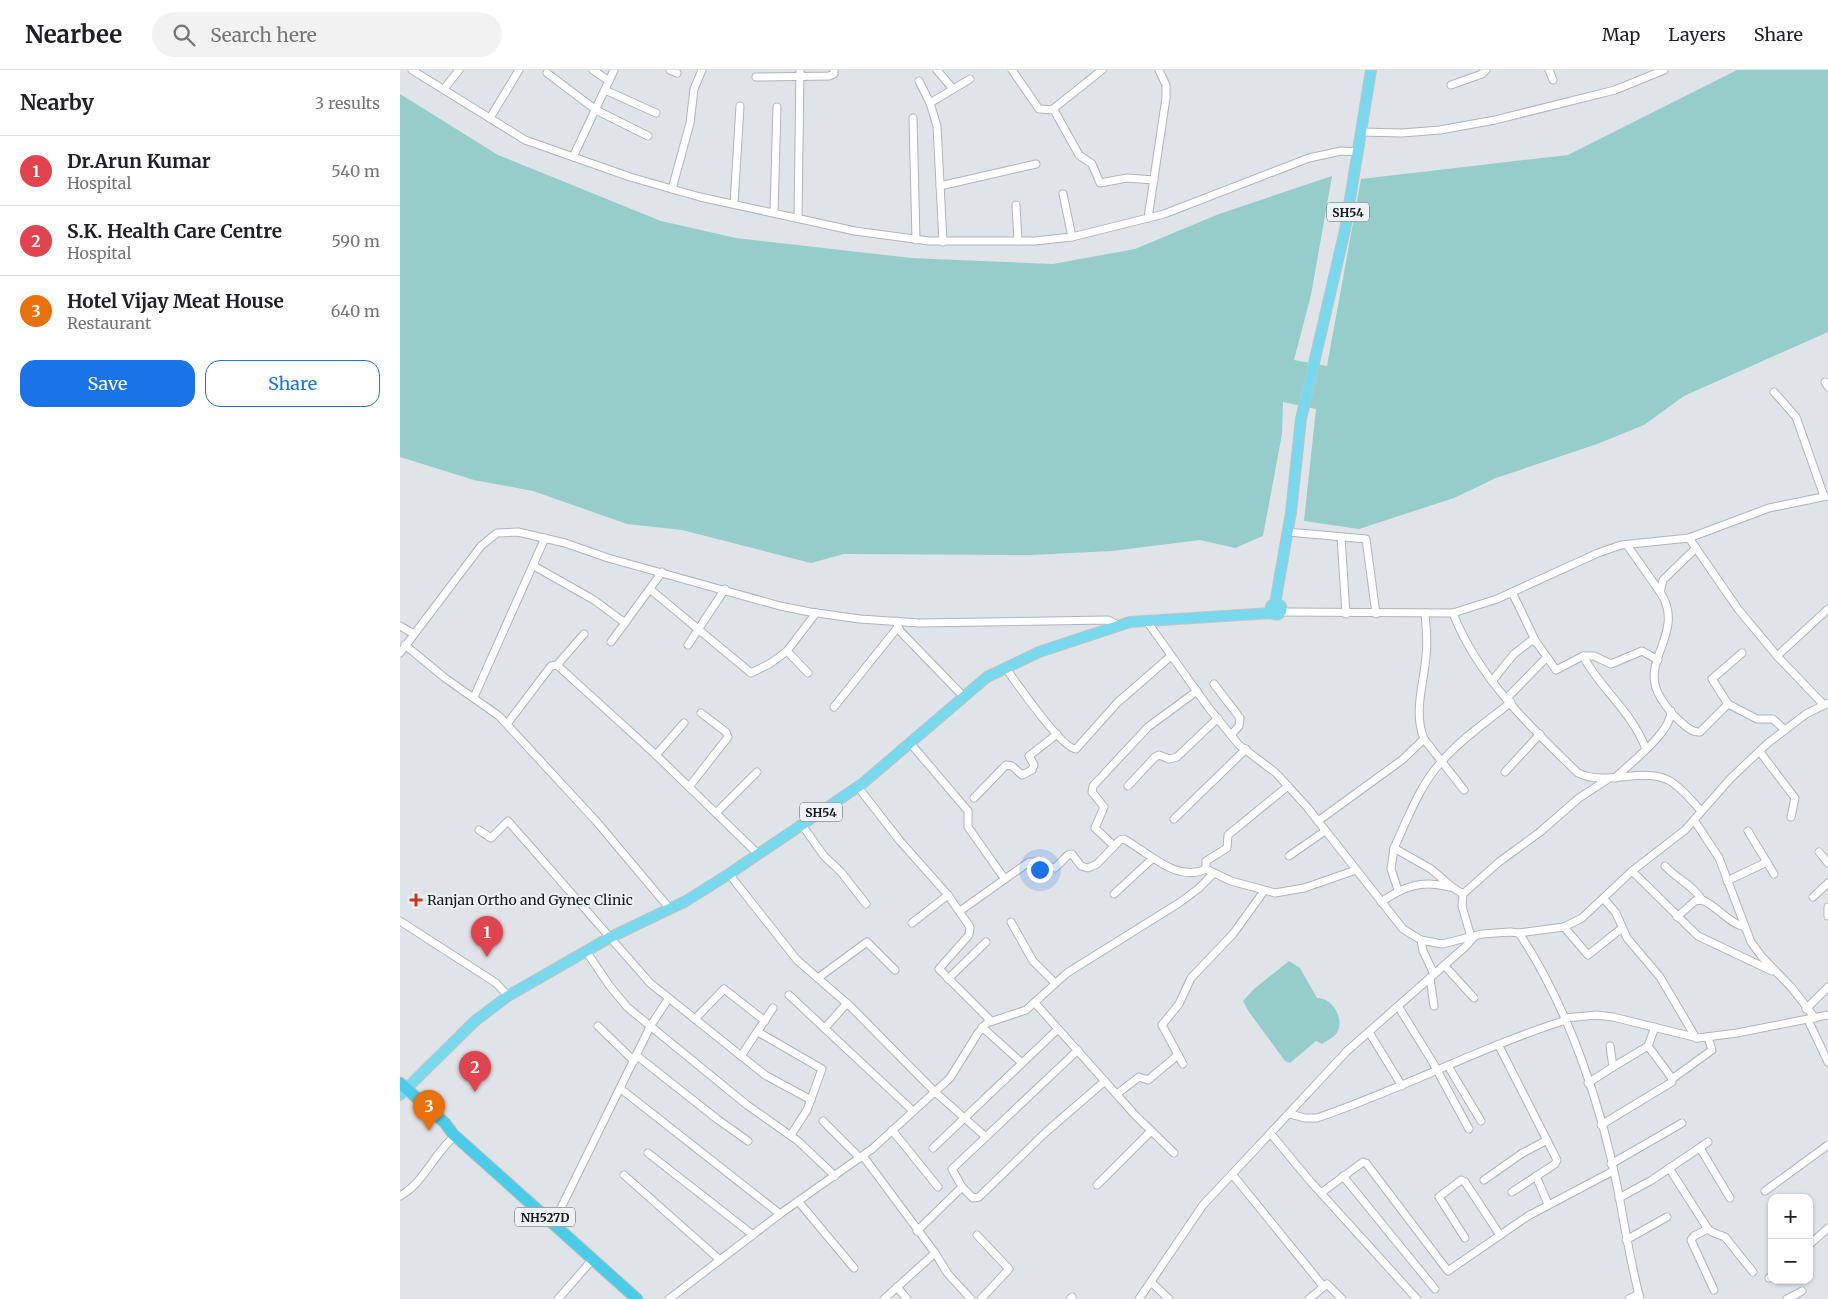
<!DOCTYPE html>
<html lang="en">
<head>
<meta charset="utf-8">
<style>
  :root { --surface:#fff; --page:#f2f2f2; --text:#202124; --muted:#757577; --line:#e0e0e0; --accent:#1a73e8 }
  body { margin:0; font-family:Merriweather,serif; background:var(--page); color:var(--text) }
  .controls { position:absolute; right:15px; bottom:15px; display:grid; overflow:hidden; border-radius:10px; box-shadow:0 1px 4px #0004 }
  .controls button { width:45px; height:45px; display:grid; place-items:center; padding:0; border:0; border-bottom:1px solid var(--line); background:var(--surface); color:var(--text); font:25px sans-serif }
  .you { position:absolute; left:639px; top:799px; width:18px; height:18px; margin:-12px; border:4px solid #fff; border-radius:50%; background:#1a73e8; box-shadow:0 0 0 8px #1a73e833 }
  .badge { display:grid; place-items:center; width:32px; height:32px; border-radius:50%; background:var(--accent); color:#fff; font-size:16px; font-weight:700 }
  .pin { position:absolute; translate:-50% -41px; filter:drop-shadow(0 1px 2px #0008) }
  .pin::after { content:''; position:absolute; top:26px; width:18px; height:15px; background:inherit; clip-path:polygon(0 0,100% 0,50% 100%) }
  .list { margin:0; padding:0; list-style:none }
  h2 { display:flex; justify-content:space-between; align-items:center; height:65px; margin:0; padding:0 20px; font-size:21px }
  h2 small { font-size:16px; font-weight:400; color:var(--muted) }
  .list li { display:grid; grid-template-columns:32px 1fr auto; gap:15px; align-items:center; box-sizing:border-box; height:70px; padding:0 20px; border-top:1px solid var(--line) }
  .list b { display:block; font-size:19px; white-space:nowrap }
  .list p { margin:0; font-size:16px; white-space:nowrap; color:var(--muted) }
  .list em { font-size:16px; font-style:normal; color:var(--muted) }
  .actions { display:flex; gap:10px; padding:15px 20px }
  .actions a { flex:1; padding:11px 0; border:1px solid var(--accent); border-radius:15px; text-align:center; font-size:18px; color:var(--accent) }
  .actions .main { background:var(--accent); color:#fff }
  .icon { flex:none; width:28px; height:28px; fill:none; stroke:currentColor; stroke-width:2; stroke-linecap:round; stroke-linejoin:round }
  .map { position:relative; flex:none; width:1428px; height:1229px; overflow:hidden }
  header { display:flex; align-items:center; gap:30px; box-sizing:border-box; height:70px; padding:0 25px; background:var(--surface); border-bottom:1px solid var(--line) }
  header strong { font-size:24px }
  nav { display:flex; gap:28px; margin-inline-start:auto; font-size:18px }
  .search { width:350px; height:45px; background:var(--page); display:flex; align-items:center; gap:12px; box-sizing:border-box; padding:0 18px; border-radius:28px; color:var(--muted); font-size:19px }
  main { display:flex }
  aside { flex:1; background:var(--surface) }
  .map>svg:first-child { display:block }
  .water { fill:#94cdc9 }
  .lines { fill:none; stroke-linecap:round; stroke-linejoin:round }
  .minor-casing { stroke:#b0b4b8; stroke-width:9 }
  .primary-casing { stroke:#c2c3c3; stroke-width:12 }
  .trunk-casing { stroke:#c2c3c3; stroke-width:13 }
  .minor { stroke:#fff; stroke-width:7 }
  .primary { stroke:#77d8ee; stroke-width:10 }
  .trunk { stroke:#4acbe8; stroke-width:11 }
  .poi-dot { fill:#c53a20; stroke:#edf2f6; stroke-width:2 }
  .labels { text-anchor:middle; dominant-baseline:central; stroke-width:4; stroke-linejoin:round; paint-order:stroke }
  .shield { fill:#edf2f6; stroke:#56595b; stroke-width:1 }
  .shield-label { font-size:12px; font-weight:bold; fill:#161719 }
  .poi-label { font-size:14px; fill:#161719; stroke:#edf2f6; text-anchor:start }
</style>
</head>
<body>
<header>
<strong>Nearbee</strong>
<div class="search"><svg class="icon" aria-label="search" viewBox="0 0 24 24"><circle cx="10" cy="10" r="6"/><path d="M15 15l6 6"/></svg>Search here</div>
<nav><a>Map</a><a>Layers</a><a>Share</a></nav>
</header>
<main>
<aside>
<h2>Nearby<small>3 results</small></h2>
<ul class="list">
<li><span class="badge" style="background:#e0444e">1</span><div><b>Dr.Arun Kumar</b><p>Hospital</p></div><em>540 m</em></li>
<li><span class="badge" style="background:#e0444e">2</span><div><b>S.K. Health Care Centre</b><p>Hospital</p></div><em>590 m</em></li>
<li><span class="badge" style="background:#e8710a">3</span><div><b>Hotel Vijay Meat House</b><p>Restaurant</p></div><em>640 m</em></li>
</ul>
<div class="actions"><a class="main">Save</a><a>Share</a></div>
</aside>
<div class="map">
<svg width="1428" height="1229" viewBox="0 0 1428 1229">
  <rect width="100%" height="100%" fill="#e0e4e9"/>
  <g class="water">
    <polygon points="1337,0 1428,0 1428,262 1284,326 1244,355 1197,374 1096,408 1054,428 959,459 904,451 916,339 883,332 882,364 863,466 835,478 800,470 712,481 631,485 444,484 411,493 282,460 227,454 133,421 74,410 0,387 0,24 98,85 261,151 336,168 511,188 653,194 735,179 819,144 932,106 911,225 894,290 927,296 961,109 1168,85"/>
    <path d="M889,891L900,898L917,928C933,927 946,951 936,964C933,968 926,971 922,974L916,971L890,993L885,991L849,942L843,931L854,919Z"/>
  </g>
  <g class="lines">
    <defs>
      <g id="minor">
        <polyline points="12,0 125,70 230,107 300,127 455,161 529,171 635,171 672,167 764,144 909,88 941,81 959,82"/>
        <polyline points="193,0 209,11"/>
        <polyline points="270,0 277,3"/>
        <polyline points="537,0 553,19"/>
        <polyline points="612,0 639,39 654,40 679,85 692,94 700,113 727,108 754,110"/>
        <polyline points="1149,0 1153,10"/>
        <polyline points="147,3 196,40 248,66"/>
        <polyline points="356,7 429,6 434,4 434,0"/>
        <polyline points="519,11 530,33 537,56 543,172"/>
        <polyline points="1051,15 1082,4 1086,0"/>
        <polyline points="44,19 59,0"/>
        <polyline points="205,20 256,43"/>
        <polyline points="530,33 570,9"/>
        <polyline points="653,39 702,0"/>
        <polyline points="90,48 119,0"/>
        <polyline points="513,48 516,170"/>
        <polyline points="962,62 1002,63 1040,60 1095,50 1215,20 1264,0"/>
        <polyline points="173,87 214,0"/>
        <polyline points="540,116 636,94"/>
        <polyline points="272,119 290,53 294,19 302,0"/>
        <polyline points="663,124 672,167"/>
        <polyline points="334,134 340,36"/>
        <polyline points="616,135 618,171"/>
        <polyline points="374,142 377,37"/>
        <polyline points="398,148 400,0"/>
        <polyline points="748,148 766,28 766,15 759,0"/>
        <polyline points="1425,312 1428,317"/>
        <polyline points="1374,322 1396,347 1424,426"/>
        <polyline points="888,462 966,469 976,544"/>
        <polyline points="941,467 946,544"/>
        <polyline points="1289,468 1338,539 1377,586 1423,634"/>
        <polyline points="1227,475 1260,522"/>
        <path d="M1296,478L1263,510L1260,522C1284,557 1248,586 1255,614C1257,626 1271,644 1281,652C1286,657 1293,663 1300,662L1328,634L1357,649H1373L1385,660"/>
        <polyline points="134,496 194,530 225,553"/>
        <polyline points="251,520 351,603 371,593 387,581"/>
        <polyline points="1112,522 1136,572"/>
        <polyline points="880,542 1053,543 1097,529 1198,483 1221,475 1289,468 1369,438 1428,426"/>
        <path d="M1025,543C1026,557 1028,571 1026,586C1024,614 1013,641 1024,669L1064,720"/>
        <path d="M1053,543C1077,606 1131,658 1178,703C1206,717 1245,696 1270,711C1282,718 1292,731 1301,741"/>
        <polyline points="746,550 808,637 839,675 876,703 907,737 1003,859 1021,870 1042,874 1082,864 1110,862 1119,863 1164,857 1182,848 1232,801 1285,760 1331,708 1368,673 1406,644 1428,633"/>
        <polyline points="496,551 500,561 564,627"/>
        <polyline points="0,556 14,564"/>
        <polyline points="211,572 262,502"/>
        <polyline points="5,575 45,608 99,646 196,751 270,839"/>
        <polyline points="288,575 325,519"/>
        <polyline points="0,583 81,476 97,463 118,462 165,473 208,488 380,536 410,542 460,549 519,553 708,550 718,555"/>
        <path d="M1183,586C1201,620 1231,640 1246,679"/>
        <polyline points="1377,586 1428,539"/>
        <polyline points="157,595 184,564"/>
        <path d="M605,597C615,611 662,679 676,679L717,633L771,586"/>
        <polyline points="408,603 387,581 416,543"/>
        <polyline points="1092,611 1114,584 1132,570 1137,573 1156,600 1183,586 1194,586 1211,594 1242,581 1258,590"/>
        <polyline points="814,614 840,648 839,656 831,665"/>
        <polyline points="74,627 145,468"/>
        <polyline points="1107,628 1147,587"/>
        <polyline points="1328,634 1312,609 1342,583"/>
        <polyline points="434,637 498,557"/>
        <polyline points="107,654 151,596 157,595 256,685 358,784"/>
        <polyline points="511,674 568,741 568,757 604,808"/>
        <polyline points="1360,682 1395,728 1391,747"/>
        <polyline points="256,685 284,653"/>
        <polyline points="1105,702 1140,664"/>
        <path d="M1215,708C1230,693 1271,663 1271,641"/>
        <polyline points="728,716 755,687 759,685 769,689 777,687 818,648"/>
        <polyline points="888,716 828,765 827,778 806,791 806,799 831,811 875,823 904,818 956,800"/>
        <polyline points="289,717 328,667 326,662 301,643"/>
        <polyline points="458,717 500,771 548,825 570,857 569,865 539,899 591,951"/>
        <polyline points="574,728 606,695 612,696 622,705 632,700 634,695 629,686 657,664"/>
        <polyline points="316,743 357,702"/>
        <polyline points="774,749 846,679"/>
        <polyline points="1294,750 1319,788 1351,872 1362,887 1392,918 1415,948"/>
        <polyline points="918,751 1002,690 1024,669"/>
        <polyline points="402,755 424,786 441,802 466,834"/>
        <polyline points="79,760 91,768 108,751 250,913 365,1005 411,1030"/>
        <polyline points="1348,761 1374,804"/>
        <polyline points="713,775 695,758 704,737 692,722 693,716 748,657 797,621"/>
        <polyline points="994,778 991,799 998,820"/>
        <polyline points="1419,782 1428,793"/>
        <polyline points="889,786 925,761"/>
        <path d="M1265,796C1277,809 1293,815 1302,830"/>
        <polyline points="1232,801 1298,866 1372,901"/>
        <polyline points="329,804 397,890 451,937 535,1022 586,1067"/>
        <polyline points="1327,811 1367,792"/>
        <polyline points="714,824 753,788"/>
        <path d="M1063,824L1052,817L1031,799L994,778C1008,748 1020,714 1043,690C1062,668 1088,651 1111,632"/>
        <polyline points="1413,827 1428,813"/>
        <polyline points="1204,829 1216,843 1227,868 1260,907 1296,968"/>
        <path d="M981,832C1003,817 1022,809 1049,817"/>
        <polyline points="1428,837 1428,846"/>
        <path d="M560,841L629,792H635L655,798L668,785L672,784L681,796L688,798L697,794L720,770L724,769C749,783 777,813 806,799"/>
        <path d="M1277,847L1295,831L1302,830C1319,837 1325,851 1344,857"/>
        <polyline points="0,851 96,913 108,926"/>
        <polyline points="611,852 633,891 655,913"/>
        <polyline points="512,853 548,825"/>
        <polyline points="1164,857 1188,885 1222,858"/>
        <path d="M1119,863C1169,938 1202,1037 1219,1125C1225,1160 1231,1194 1240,1229"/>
        <polyline points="1071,867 1062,836 1063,824 1099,792 1140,762 1179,728 1208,709"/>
        <polyline points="1021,870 1023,881 1034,904"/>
        <polyline points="186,881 209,915 227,937 347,1035 398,1071 435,1106"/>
        <polyline points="1044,895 1074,928"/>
        <polyline points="418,908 467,872 495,900"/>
        <polyline points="1030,908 1034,936"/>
        <polyline points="548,909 586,872"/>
        <polyline points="389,925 513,1041"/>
        <polyline points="635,933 735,1045 774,1083"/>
        <polyline points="998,936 1032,991 1069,1059"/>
        <polyline points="1406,939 1428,917"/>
        <polyline points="1165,948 1197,945 1213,947 1298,968 1337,963 1428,945"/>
        <polyline points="295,949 324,919 365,951"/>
        <polyline points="1408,950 1428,992"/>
        <polyline points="198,956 234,991"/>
        <polyline points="582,957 622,993"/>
        <polyline points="425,958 447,933"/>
        <polyline points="358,962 422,999 407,1040 391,1065"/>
        <polyline points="969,962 1002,1016"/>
        <polyline points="1099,976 1157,1090 1155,1094 1112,1122"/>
        <polyline points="236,985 317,1049 348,1071"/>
        <polyline points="341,986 373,938"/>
        <polyline points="783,994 762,955 779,934 791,908 833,864 864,821"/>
        <polyline points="1048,996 1081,1051"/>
        <polyline points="1213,997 1248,976"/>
        <polyline points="1272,1009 1312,980 1308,967"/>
        <polyline points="1188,1013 1213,997 1210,976"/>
        <polyline points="221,1019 380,1144"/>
        <polyline points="717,1024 739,1007 748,1010 778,985"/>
        <path d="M890,1044L905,1048H917C1002,1019 1081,977 1166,950"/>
        <polyline points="423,1051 460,1088"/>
        <polyline points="1201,1055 1272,1012 1271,1007 1248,976 1255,957"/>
        <polyline points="492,1060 538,1117"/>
        <polyline points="871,1064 910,1111 1017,1229"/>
        <polyline points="533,1078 658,959"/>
        <polyline points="1300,1078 1330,1128"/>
        <polyline points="248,1083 353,1165"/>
        <polyline points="463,1086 535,1183 548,1204 571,1229"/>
        <polyline points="1211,1094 1282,1053"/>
        <polyline points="1269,1098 1308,1159 1312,1162 1325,1167 1353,1202"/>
        <polyline points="832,1104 923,1216"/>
        <polyline points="224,1105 320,1190"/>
        <polyline points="943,1106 1035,1219"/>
        <polyline points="1136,1106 1148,1134"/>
        <polyline points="1084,1110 1121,1084 1147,1070"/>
        <polyline points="697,1115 751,1061"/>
        <polyline points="562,1117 573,1128 579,1127 646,1062 705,1011"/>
        <polyline points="1365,1121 1428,1075"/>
        <polyline points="921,1123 963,1092 966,1093 1048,1201 1128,1146 1213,1101"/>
        <path d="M0,1126C24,1113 34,1083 55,1066"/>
        <polyline points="1219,1128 1252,1110 1308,1072"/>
        <polyline points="398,1131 454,1198"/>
        <polyline points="153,1154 251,955 269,928"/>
        <polyline points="1308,1159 1294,1166 1291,1170 1314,1220"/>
        <polyline points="517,1161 562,1117 552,1099 678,980"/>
        <polyline points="577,1165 609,1199 581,1229"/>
        <polyline points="1065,1168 1039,1127 1061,1110 1065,1112 1100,1165"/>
        <polyline points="1226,1170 1267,1147"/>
        <polyline points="1409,1175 1428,1158"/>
        <polyline points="1369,1208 1372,1205"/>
        <polyline points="751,1212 769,1229"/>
        <polyline points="497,1217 507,1229"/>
        <polyline points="158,1229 193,1189"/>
        <polyline points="269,1229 380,1144 472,1079 550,1008 578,963 587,953 626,940 667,903 779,833 798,819 813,804"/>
        <polyline points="484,1229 535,1183"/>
        <polyline points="670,1229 672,1227"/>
        <polyline points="739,1229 803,1135 850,1085 947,981 1065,877 1075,866"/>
        <polyline points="909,1229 927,1214 942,1229"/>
        <polyline points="1229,1229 1239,1224"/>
        <polyline points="1387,1229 1402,1221"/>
      </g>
      <g id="primary">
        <circle cx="876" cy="539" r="5.5"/>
        <polyline points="875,534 891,442 901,349 945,160 971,0"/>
        <polyline points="0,1025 75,951 108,926 209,868 286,831 329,804 462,714 587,607 639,582 730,552 872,543"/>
      </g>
      <polyline id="trunk" points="0,1013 45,1053 53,1064 237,1229"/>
    </defs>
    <use href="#minor" class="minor-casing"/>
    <use href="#primary" class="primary-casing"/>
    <use href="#trunk" class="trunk-casing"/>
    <use href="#minor" class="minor"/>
    <use href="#primary" class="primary"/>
    <use href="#trunk" class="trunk"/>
  </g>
  <path class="poi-dot" d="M13.5 822.5h5v5h5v5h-5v5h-5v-5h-5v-5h5z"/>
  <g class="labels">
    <g class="shield">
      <rect x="927" y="132.5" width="42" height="19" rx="4"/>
      <rect x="400" y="732.5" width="42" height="19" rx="4"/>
      <rect x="115" y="1137.5" width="60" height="19" rx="4"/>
    </g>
    <g class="shield-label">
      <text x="948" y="142">SH54</text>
      <text x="421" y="742">SH54</text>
      <text x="145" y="1147">NH527D</text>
    </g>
    <g class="poi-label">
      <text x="27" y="830">Ranjan Ortho and Gynec Clinic</text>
    </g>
  </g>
</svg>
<div class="controls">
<button>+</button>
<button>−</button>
</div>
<div class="you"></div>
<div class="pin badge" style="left:87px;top:887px;background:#e0444e">1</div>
<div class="pin badge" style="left:75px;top:1022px;background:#e0444e">2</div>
<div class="pin badge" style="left:29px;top:1061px;background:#e8710a">3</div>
</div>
</main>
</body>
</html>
